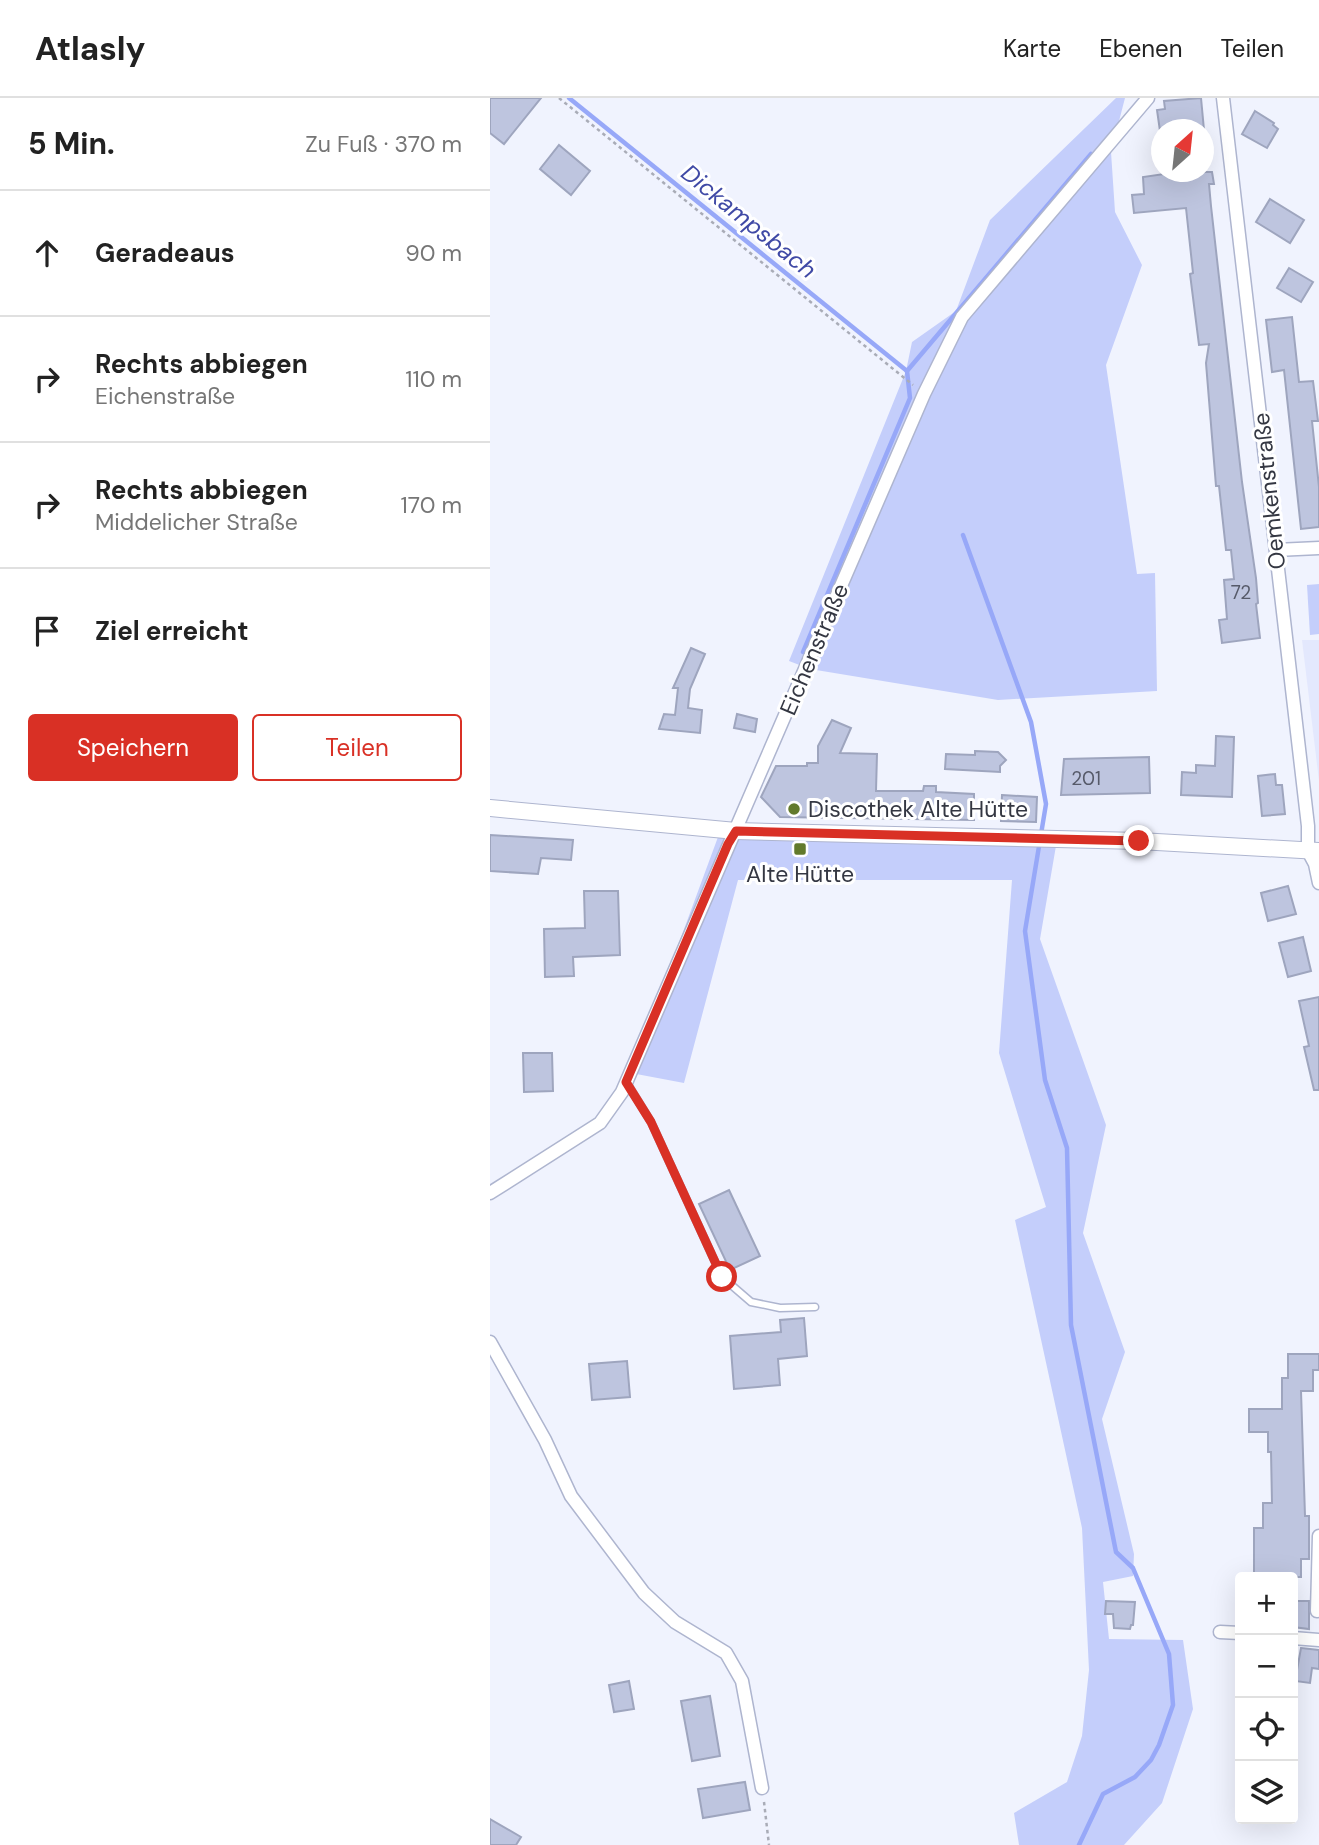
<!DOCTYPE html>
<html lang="de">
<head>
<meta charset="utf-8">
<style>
  :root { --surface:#fff; --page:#f2f2f2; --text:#222; --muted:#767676; --line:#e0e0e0; --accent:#d93025 }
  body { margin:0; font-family:"DM Sans",sans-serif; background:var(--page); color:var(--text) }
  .controls { position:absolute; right:21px; bottom:21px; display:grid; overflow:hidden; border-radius:7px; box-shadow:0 7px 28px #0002 }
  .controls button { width:63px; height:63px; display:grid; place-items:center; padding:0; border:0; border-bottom:2px solid var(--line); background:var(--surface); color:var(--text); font:35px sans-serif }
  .compass { position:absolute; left:661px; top:21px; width:63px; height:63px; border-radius:50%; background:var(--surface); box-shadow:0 7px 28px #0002; rotate:27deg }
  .stop { position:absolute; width:21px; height:21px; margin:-16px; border:5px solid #d93025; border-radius:50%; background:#fff }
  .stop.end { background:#d93025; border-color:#fff; box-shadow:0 2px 7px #0008 }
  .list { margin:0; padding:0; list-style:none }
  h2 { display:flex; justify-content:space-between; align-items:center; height:91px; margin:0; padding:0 28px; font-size:30px }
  h2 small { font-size:23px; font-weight:400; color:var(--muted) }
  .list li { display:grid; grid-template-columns:46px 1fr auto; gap:21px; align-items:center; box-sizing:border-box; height:126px; padding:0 28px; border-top:2px solid var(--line) }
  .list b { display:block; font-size:26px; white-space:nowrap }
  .list p { margin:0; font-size:23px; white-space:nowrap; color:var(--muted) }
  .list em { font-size:23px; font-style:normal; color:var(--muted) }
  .actions { display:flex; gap:14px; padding:21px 28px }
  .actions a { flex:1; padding:16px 0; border:2px solid var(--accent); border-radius:7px; text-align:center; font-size:24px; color:var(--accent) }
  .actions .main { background:var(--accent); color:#fff }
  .icon { flex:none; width:38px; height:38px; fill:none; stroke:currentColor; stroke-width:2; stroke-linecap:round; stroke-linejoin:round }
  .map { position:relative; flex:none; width:829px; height:1747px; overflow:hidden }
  header { display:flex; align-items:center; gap:42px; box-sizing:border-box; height:98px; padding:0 35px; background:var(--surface); border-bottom:2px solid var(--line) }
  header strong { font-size:33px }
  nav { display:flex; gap:38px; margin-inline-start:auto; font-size:24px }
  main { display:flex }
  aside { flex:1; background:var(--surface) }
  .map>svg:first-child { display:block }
  .built { fill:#e3e8fd }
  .green { fill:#c4cefb }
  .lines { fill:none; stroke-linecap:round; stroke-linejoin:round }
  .stream { stroke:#97a8f8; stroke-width:4.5 }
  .building { fill:#bec5df; stroke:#9ea5be; stroke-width:2 }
  .service-casing { stroke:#aeb5cf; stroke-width:9 }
  .minor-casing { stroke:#aeb5cf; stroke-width:15 }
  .tertiary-casing { stroke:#aeb5cf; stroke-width:18 }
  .path { stroke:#a9acb7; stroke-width:2.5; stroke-dasharray:3.5 3.5; stroke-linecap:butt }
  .service { stroke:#fff; stroke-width:6 }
  .minor { stroke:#fff; stroke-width:12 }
  .tertiary { stroke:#fff; stroke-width:16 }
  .route { stroke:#d93025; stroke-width:9 }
  .poi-dot { fill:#627a2c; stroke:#fff; stroke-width:2.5 }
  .labels { text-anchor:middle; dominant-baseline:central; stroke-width:6; stroke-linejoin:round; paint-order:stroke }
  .number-label { font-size:19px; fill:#565a69 }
  .street-label { font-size:23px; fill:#343742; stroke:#fff }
  .poi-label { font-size:23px; fill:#343742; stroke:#fff; text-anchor:start }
  .water-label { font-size:24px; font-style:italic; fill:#404aa6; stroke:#fff }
</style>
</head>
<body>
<header>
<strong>Atlasly</strong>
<nav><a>Karte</a><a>Ebenen</a><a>Teilen</a></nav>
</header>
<main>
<aside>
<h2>5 Min.<small>Zu Fuß · 370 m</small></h2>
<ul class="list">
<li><svg class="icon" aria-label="ahead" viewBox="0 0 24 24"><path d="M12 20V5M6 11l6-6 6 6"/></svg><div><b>Geradeaus</b></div><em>90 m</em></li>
<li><svg class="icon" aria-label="right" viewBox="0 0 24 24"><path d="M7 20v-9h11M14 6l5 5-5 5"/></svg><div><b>Rechts abbiegen</b><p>Eichenstraße</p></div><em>110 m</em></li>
<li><svg class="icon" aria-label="right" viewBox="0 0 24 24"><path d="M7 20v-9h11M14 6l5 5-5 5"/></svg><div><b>Rechts abbiegen</b><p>Middelicher Straße</p></div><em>170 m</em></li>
<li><svg class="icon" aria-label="arrive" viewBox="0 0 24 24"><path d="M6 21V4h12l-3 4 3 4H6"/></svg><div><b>Ziel erreicht</b></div></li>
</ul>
<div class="actions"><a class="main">Speichern</a><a>Teilen</a></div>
</aside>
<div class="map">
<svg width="829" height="1747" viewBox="0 0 829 1747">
  <rect width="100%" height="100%" fill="#f0f3fe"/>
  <polygon class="built" points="812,542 829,542 829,683"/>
  <g class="green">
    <polygon points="626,0 635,0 621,54 625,114 652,167 616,267 647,476 665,475 667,593 508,602 320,571 299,563 416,273 422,244 466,213 500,122"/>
    <polygon points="829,486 829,536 820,537 817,487"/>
    <polygon points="246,733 567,742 550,841 616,1027 593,1135 635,1254 612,1321 644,1456 643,1478 613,1484 619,1541 693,1542 703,1611 672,1705 634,1747 529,1747 524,1715 577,1684 592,1638 599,1572 592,1430 525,1122 556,1109 509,955 522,782 248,782 194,985 141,975 228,739"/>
  </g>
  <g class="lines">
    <g class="stream">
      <polyline points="79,0 417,273"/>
      <polyline points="473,437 541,624 556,706 535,833 555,982 577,1050 581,1227 626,1454 643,1470 679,1556 683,1607 669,1647 661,1662 645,1679 613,1696 589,1747"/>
      <polyline points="313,554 420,300 417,273 601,56"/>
    </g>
  </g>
  <g class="building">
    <polygon points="0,0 51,0 14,46 0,35"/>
    <polygon points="711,0 714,32 670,33 667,12 675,11 674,3"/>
    <polygon points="765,13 784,25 783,27 788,31 777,50 752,36"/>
    <polygon points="69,47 100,73 81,97 50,71"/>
    <polygon points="688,74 722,74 724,86 719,86 721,108 752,384 766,480 768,505 766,506 770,540 732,545 729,522 737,521 734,482 744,481 741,452 736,452 729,388 726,388 716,265 719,246 709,247 700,176 703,175 696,110 644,115 642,97 654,96 653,79"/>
    <polygon points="780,101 814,122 800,145 766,124"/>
    <polygon points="799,170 823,184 811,204 787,190"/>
    <polygon points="802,219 809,284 823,283 828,323 822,323 829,389 829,429 811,431 794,272 782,274 776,222"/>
    <polygon points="201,550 215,556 200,591 198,610 212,612 210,635 169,631 174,616 185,617 188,590 183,590"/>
    <polygon points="247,616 267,621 265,634 244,630"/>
    <polygon points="342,622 361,630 350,655 387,656 386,693 433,693 434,688 446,688 446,694 484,696 484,722 290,719 271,699 286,668 317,668 317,665 328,665 328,648"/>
    <polygon points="726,638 744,639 742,699 691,697 692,674 706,675 706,667 725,668"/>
    <polygon points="485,653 508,654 516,662 510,668 510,674 455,671 456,656 485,657"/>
    <polygon points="659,659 660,695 571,697 574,661"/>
    <polygon points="785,676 786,687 792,687 795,716 772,718 768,678"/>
    <polygon points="512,697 547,699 546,724 511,723"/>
    <polygon points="0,737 83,742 81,762 51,760 48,776 0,773"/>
    <polygon points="798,788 806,816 778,823 771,795"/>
    <polygon points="94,793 128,793 130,857 83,859 84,878 55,879 54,831 95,830"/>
    <polygon points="813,839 821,873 798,879 789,845"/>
    <polygon points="829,899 829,992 824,992 814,949 819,948 809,903"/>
    <polygon points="33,955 62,955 63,993 34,994"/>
    <polygon points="239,1092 270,1158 240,1172 209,1106"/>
    <polygon points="314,1220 317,1258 288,1261 290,1287 244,1291 240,1238 291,1234 290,1222"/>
    <polygon points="798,1256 829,1256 829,1272 823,1272 823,1293 811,1293 815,1418 819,1418 819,1461 811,1461 811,1479 764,1479 764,1430 773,1430 773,1405 782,1405 781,1354 778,1354 778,1334 759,1334 759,1311 792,1311 792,1280 798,1280"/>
    <polygon points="137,1263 140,1299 102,1302 99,1266"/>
    <polygon points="616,1503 645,1504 643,1527 641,1527 640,1531 624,1530 623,1516 615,1516"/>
    <polygon points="803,1503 819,1503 819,1531 803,1529"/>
    <polygon points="811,1550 829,1552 829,1571 822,1570 820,1585 805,1583"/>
    <polygon points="139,1583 144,1611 124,1614 119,1587"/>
    <polygon points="220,1598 230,1658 202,1663 191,1603"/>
    <polygon points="255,1684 260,1712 213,1720 208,1691"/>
    <polygon points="0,1721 31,1739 26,1747 0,1747"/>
  </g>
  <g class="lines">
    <defs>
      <polyline id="service" points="137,985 161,1024 232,1179 261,1204 290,1210 325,1209"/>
      <g id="minor">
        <polyline points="733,0 818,728 818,753 825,766 829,785"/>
        <polyline points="786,452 829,450"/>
        <polyline points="0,1095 110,1025 132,994 434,296 472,219 658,0"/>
        <polyline points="0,1244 55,1342 81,1398 154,1495 185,1524 236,1555 252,1583 272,1690"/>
        <polyline points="827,1513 829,1438"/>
        <polyline points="730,1534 750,1535"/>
        <polyline points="803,1540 829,1542"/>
      </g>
      <polyline id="tertiary" points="0,710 246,733 649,743 829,753"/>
    </defs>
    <use href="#service" class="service-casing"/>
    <use href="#minor" class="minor-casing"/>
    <use href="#tertiary" class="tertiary-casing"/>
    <g class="path">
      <polyline points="69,0 423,287"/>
      <polyline points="274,1704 279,1747"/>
    </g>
    <use href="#service" class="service"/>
    <use href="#minor" class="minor"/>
    <use href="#tertiary" class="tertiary"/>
  </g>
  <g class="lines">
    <polyline class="route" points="232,1179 161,1024 136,984 238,746 246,733 649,743"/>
  </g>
  <g class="poi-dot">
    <circle cx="304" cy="711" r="7"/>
    <rect x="303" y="744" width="14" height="14" rx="3.5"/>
  </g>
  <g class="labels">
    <g class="number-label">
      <text x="751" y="494">72</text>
      <text x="596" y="680">201</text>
    </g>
    <g class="street-label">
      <text transform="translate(779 393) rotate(-96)">Oemkenstraße</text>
      <text transform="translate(324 551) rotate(-67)">Eichenstraße</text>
    </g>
    <g class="poi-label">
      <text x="318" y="711">Discothek Alte Hütte</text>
      <text x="310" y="776" text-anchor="middle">Alte Hütte</text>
    </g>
    <g class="water-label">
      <text transform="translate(259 123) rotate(39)">Dickampsbach</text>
    </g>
  </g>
</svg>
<div class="controls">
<button>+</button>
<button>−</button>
<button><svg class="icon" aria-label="locate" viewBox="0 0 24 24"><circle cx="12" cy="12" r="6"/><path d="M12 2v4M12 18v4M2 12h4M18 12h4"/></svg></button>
<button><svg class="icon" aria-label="layers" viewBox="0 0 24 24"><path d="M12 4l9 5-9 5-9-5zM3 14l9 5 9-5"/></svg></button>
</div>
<svg class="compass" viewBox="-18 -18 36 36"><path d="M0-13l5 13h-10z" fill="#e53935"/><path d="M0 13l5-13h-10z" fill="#767676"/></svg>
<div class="stop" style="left:232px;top:1179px"></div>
<div class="stop end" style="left:649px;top:743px"></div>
</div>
</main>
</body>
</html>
